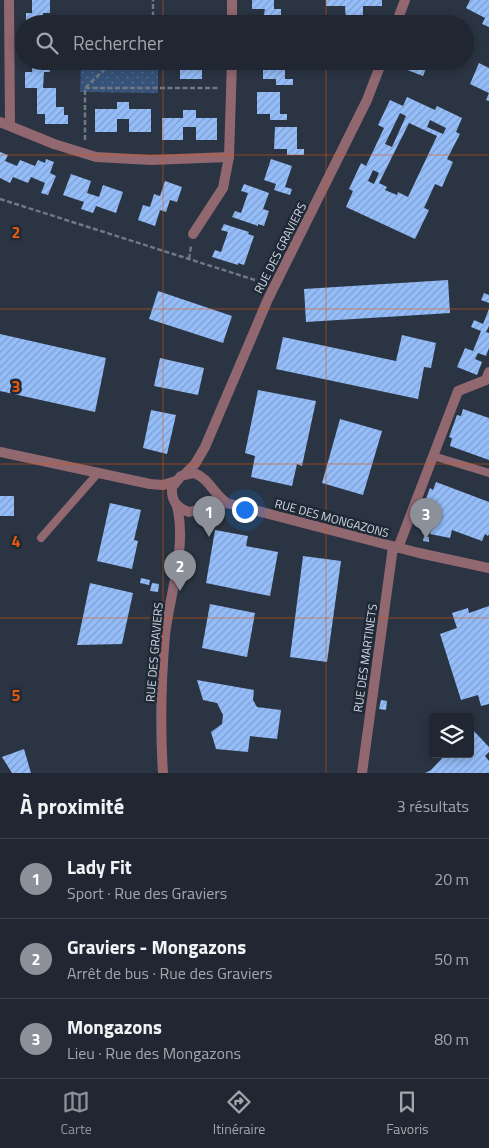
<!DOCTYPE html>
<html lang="fr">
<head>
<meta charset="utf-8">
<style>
  :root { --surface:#202732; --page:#2d333e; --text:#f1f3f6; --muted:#a2a5ac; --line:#3d444d; --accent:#8c9099 }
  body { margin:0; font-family:"Titillium Web",sans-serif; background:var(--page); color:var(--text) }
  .controls { position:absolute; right:15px; bottom:15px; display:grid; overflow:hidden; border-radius:5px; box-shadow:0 2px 8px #0003 }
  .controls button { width:45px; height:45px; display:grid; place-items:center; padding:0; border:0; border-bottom:1px solid var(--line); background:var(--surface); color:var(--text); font:25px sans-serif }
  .you { position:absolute; left:244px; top:509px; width:18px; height:18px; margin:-12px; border:4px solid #fff; border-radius:50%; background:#1a73e8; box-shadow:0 0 0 8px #1a73e833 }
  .badge { display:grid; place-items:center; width:32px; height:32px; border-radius:50%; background:var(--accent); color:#fff; font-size:16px; font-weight:700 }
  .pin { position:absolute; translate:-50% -41px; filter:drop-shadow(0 1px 2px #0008) }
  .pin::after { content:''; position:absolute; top:26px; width:18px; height:15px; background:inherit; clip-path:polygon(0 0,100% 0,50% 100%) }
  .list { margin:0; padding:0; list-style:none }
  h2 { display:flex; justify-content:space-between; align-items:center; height:65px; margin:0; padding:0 20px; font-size:21px }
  h2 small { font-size:16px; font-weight:400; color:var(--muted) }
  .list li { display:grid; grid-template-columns:32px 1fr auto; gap:15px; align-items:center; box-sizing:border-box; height:80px; padding:0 20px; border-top:1px solid var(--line) }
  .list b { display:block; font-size:19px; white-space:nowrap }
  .list p { margin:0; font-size:16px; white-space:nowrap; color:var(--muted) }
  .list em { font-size:16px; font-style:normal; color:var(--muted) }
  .icon { flex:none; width:28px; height:28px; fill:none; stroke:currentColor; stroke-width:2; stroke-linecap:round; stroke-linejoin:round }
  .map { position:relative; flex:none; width:489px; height:773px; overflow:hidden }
  .search { position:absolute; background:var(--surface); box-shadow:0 2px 8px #0003; left:15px; right:15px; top:15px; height:55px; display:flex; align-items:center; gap:12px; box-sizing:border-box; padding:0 18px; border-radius:28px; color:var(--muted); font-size:19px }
  .sheet { height:305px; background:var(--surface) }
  nav { display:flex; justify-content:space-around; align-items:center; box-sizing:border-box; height:70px; border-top:1px solid var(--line); background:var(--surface); font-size:14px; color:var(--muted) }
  nav a { display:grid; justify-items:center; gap:2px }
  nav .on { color:var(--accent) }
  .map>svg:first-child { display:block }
  .grass { fill:url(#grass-dots) }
  .building { fill:url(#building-hatch); fill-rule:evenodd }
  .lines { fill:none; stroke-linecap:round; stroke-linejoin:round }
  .path { stroke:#6f7884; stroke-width:2.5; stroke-dasharray:5 2.5; stroke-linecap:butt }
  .service { stroke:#916770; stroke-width:8 }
  .minor { stroke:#916770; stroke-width:10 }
  .grid { fill:none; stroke:#e8590c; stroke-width:1; stroke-opacity:0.55 }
  .labels { text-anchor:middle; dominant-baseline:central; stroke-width:5; stroke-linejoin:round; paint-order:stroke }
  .street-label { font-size:12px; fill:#d1d8e1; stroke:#202a37 }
  .grid-label { font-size:16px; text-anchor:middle; font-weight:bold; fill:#e8590c; stroke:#202a37; stroke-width:5; stroke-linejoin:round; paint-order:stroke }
</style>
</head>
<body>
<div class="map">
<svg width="489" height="773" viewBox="0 0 489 773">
  <defs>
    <pattern id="grass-dots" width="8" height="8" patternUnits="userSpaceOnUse" patternTransform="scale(1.25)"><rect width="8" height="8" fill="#365279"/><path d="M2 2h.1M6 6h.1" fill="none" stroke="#526a8c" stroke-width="1.8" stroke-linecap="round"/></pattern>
    <pattern id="building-hatch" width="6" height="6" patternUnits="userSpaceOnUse" patternTransform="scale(1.25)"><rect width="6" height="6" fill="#94bdf9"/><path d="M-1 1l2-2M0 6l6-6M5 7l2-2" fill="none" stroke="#7f9ecc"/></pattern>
  </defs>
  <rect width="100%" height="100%" fill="#2a3442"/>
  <g class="grass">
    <polygon points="158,19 158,24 81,24 81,20"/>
    <polygon points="81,61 158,61 158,93 80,92"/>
  </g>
  <g class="building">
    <polygon points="32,0 50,0 50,13 43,13 43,24 26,24 26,13 32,13"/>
    <polygon points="252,0 274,0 274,9 281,9 281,24 262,24 265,9 252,9"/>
    <polygon points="326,0 382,0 382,6 363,6 363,22 346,22 345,6 326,6"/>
    <polygon points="470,0 489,0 489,27 482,24 485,18 466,8"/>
    <polygon points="424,16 441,24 420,24"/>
    <polygon points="33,61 50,61 50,72 44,72 43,88 56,88 56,107 64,107 64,115 68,115 68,124 45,124 45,114 37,114 37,88 25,88 25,72 32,72"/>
    <rect x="180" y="61" width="22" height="18"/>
    <polygon points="263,61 285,61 285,79 293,79 293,85 276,85 276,79 263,79"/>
    <polygon points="405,61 429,61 423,76 402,68"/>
    <polygon points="479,63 489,68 489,101 486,100 489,93 470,84"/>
    <polygon points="257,92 280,92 280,114 287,114 287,120 270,120 270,114 257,114"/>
    <path d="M407,97L435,110L437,106L462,118L456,132L460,134L447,159L453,162L442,187L435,184L424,208L429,210L415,239L346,207L353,191L349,189L361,163L366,166L384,128L378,125L390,100L403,106ZM400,113L406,116L392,147L385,144ZM430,120L446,128L443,134L427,127ZM409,123L437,136L408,197L398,192L397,195L385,190L387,187L379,183ZM373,170L379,173L374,184L368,181Z"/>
    <polygon points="117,102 129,102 129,109 151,109 151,132 129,132 129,119 117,119 117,132 95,132 95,109 117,109"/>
    <polygon points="183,110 196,110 196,118 217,118 217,140 196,140 196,127 183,127 183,140 162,140 162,118 183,118"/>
    <polygon points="275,127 297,127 297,149 304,149 304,155 287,155 287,149 274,149"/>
    <polygon points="0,152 8,155 5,161 17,166 20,160 35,166 38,160 45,163 46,159 54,162 50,173 56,176 48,195 41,193 45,183 31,177 28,183 13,177 10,183 0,178"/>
    <polygon points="271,159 292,166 285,187 292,189 290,195 274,190 276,184 264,180"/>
    <polygon points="71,174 91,181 87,193 99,197 103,185 123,192 116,213 96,206 93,213 81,209 84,202 63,195"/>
    <polygon points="165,181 182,187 177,202 170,200 166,212 160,210 155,226 138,220 143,205 150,207 154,194 160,196"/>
    <polygon points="244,184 269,193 263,209 269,211 264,226 258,224 258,226 232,217 235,211 241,213 248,193 241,191"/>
    <polygon points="224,224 249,232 248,234 254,236 244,265 238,263 238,265 212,257 215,250 221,252 228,232 221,230"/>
    <polygon points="448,280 450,313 306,322 304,289"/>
    <polygon points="158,291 232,316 223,343 149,319"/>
    <polygon points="484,293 489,295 489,303 481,300"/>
    <polygon points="489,309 489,326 486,332 489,333 489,348 486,356 478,353 475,359 482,362 477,375 457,367 465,348 473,351 481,331 471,327 474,320 483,324"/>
    <polygon points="0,334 106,358 95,412 0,391"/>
    <polygon points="402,335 436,343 431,368 424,367 418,399 276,369 283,337 396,361"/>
    <polygon points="160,358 204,368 198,395 154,386"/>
    <polygon points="258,390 316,401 302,466 297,464 292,486 251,477 255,456 245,453"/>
    <polygon points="463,409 489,418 489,460 450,446 452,438 449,437 457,415 461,416"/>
    <polygon points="151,410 176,415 167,454 143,448"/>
    <polygon points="340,419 382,431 363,495 322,483"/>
    <polygon points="436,482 489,502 489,534 488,536 485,534 482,541 452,530 450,538 430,534 433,523 422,519 425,512 421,511 430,488 433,490"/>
    <rect x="0" y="496" width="14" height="20"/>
    <polygon points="110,503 141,510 134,540 138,541 132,569 97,561"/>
    <polygon points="215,530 248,536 246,546 278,552 270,596 206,583"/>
    <polygon points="424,536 429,537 429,542 423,541"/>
    <polygon points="303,556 341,561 327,662 290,657"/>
    <polygon points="141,578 150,580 149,585 140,583"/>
    <polygon points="90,583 133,593 122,644 77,645"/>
    <polygon points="152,583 159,584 158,592 150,591"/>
    <polygon points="210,604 255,613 247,657 202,648"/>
    <polygon points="489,606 489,704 481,706 478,695 461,700 440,634 457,628 452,613 468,608 469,613"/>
    <polygon points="197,680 254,690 253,700 257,707 281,710 277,739 250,736 248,752 216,749 211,732 222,724 223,715 217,703 203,700"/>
    <polygon points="381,700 387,701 386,710 379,709"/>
    <polygon points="473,730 489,747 489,752 485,756 489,761 489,773 425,773 431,770 446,754 470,754 470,731"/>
    <polygon points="24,749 31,773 12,773 2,757"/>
  </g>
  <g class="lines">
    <g class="path">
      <polyline points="153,24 153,0"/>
      <polyline points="85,88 219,88"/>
      <polyline points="85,140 85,88 113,61"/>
      <polyline points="0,199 255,280 263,280"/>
      <polyline points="189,259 191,246"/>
    </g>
    <g class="service">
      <polyline points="433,456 489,473"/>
      <polyline points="41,538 98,473"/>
    </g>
    <g class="minor">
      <polyline points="9,0 10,124"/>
      <polyline points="232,0 232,24"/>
      <polyline points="396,24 405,0"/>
      <polyline points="0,122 54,144 96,157 151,160 229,157 232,61"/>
      <polyline points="193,234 223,188 229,157"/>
      <polyline points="0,452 150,484 163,485 176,481"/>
      <polyline points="185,474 195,464 205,447 268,299 367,100 382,61"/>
      <path d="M227,503C214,495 209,478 194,473L181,476L172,487C171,500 176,508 189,512L227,503L419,553L489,568"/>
      <polyline points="398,548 458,391 486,380 489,372"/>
      <path d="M163,773C160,727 161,681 165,635C170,593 187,548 177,506"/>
      <polyline points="362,773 393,547"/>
    </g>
  </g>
  <path class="grid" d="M163,0V24M326,0V24M163,61V773M326,61V773M0,155H489M0,309H489M0,464H489M0,618H489"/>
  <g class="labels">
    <g class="street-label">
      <text transform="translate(280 248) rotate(-63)">RUE DES GRAVIERS</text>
      <text transform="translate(332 518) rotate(15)">RUE DES MONGAZONS</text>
      <text transform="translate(154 652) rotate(-85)">RUE DES GRAVIERS</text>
      <text transform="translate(365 658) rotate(-82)">RUE DES MARTINETS</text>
    </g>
  </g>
  <g class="grid-label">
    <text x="16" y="238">2</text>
    <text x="16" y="392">3</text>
    <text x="16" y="547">4</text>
    <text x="16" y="701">5</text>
  </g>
</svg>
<div class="controls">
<button><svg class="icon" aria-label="layers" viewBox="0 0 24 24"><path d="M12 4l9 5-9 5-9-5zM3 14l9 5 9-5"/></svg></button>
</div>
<div class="you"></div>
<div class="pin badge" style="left:209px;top:537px">1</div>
<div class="pin badge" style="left:180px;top:591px">2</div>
<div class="pin badge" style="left:426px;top:539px">3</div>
<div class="search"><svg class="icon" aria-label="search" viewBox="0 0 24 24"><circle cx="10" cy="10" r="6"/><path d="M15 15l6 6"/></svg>Rechercher</div>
</div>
<section class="sheet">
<h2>À proximité<small>3 résultats</small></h2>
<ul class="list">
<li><span class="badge">1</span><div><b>Lady Fit</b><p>Sport · Rue des Graviers</p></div><em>20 m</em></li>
<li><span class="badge">2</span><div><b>Graviers - Mongazons</b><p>Arrêt de bus · Rue des Graviers</p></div><em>50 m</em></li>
<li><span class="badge">3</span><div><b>Mongazons</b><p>Lieu · Rue des Mongazons</p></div><em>80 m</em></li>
</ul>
</section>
<nav>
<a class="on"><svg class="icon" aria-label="map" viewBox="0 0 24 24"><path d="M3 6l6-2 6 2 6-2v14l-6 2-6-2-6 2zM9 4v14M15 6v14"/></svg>Carte</a>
<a><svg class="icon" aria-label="directions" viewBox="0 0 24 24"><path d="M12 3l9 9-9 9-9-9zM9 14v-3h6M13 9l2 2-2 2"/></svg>Itinéraire</a>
<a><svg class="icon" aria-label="saved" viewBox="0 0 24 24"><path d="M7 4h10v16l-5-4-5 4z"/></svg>Favoris</a>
</nav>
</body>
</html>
